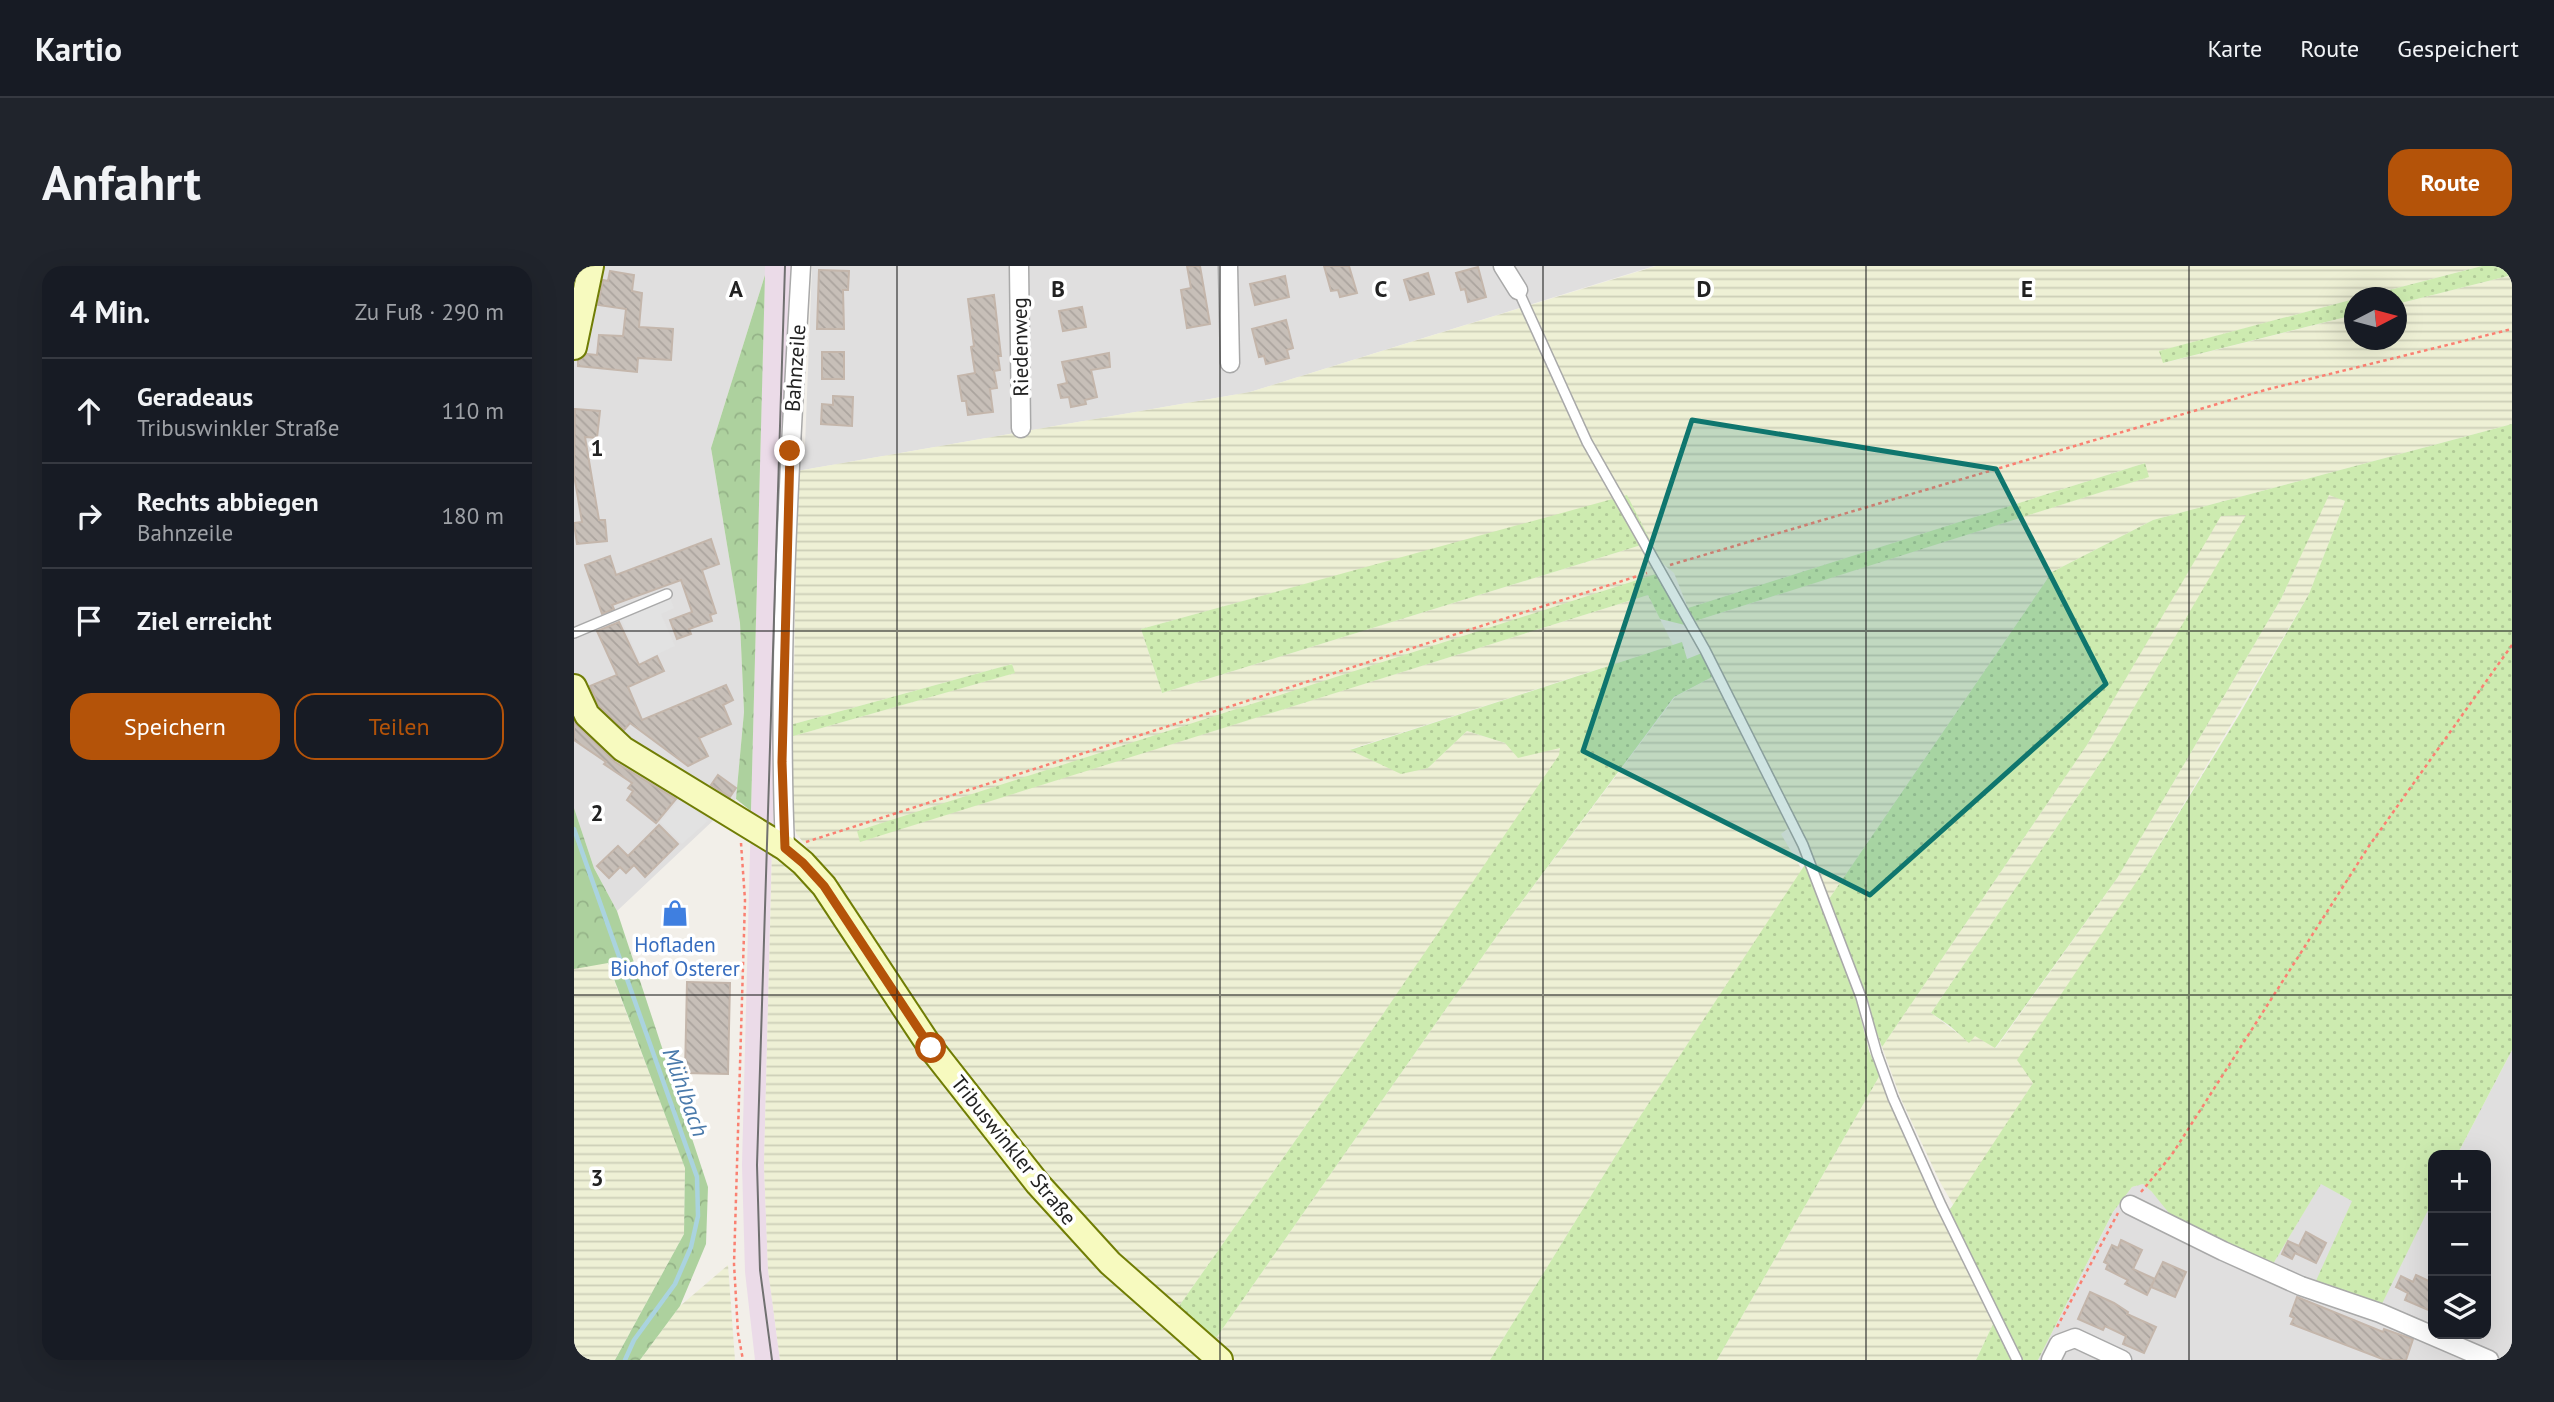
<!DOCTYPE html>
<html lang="de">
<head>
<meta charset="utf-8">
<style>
  :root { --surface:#171b24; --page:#20242c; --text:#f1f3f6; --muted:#9ea1a6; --line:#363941; --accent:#b45309 }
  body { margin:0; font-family:"PT Sans",sans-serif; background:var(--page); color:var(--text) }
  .controls { position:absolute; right:21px; bottom:21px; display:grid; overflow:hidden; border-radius:14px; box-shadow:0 7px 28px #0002 }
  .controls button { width:63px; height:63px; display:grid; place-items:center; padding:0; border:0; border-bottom:2px solid var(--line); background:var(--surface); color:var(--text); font:35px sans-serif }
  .compass { position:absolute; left:1770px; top:21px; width:63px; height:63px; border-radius:50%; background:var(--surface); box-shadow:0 7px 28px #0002; rotate:84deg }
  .stop { position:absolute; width:21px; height:21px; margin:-16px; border:5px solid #b45309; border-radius:50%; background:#fff }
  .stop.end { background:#b45309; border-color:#fff; box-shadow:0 2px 7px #0008 }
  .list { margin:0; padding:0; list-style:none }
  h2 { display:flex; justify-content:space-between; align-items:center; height:91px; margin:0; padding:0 28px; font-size:30px }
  h2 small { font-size:23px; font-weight:400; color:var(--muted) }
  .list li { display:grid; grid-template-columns:46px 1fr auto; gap:21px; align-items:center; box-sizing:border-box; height:105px; padding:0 28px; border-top:2px solid var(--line) }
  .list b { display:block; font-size:26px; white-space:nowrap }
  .list p { margin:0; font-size:23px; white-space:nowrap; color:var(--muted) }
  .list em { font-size:23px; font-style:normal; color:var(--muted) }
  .actions { display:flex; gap:14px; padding:21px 28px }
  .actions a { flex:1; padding:16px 0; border:2px solid var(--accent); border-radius:21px; text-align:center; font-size:24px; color:var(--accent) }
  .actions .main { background:var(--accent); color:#fff }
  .icon { flex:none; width:38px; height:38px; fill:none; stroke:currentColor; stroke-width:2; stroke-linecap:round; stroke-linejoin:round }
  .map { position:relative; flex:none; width:1938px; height:1094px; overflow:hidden; border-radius:21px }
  header { display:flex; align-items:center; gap:42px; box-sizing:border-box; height:98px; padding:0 35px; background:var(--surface); border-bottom:2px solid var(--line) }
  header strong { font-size:33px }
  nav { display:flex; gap:38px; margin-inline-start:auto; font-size:24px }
  .intro { display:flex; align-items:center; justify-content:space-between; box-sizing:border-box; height:168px; padding:0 42px }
  h1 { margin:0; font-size:49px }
  .button { padding:18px 32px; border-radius:21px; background:var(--accent); color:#fff; font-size:24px; font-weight:700 }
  main { display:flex; gap:42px; padding:0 42px }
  aside { flex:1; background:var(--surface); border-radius:21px; box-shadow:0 7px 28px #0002 }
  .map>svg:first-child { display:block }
  .residential { fill:#e0dfdf }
  .railway { fill:#ebdbe8 }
  .farmland { fill:url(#farmland-rules); fill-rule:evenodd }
  .grass { fill:url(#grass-dots) }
  .forest { fill:url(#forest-crowns) }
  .parking { fill:#e2e2e2 }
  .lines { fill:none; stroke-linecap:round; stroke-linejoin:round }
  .stream { stroke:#aad3df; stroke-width:4.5 }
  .building { fill:url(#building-back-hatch); stroke:#c4b6ab; stroke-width:2 }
  .lane-casing { stroke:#a9a9a9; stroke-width:12 }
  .street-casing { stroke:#a9a9a9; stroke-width:21 }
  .secondary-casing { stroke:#707d05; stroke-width:28 }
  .path { stroke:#fa8072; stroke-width:2.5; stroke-dasharray:3.5 3.5; stroke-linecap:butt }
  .lane { stroke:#fff; stroke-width:9 }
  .street { stroke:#fff; stroke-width:18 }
  .secondary { stroke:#f7fabf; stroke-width:24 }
  .tram { stroke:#707070; stroke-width:2 }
  .route { stroke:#b45309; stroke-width:9 }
  .marked { fill:#0f766e; fill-opacity:0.2; stroke:#0f766e; stroke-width:5; stroke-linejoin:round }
  .grid { fill:none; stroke:#222; stroke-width:2; stroke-opacity:0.55 }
  .labels { text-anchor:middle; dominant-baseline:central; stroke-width:7; stroke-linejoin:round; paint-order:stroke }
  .street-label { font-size:21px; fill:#222; stroke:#fff }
  .shop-label { font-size:21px; fill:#366cbe; stroke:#fff }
  .water-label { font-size:23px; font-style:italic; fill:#4a7aab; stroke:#fff }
  .grid-label { font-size:23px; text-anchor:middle; font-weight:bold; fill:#222; stroke:#fff; stroke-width:7; stroke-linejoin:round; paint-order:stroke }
</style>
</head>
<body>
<header>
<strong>Kartio</strong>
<nav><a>Karte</a><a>Route</a><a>Gespeichert</a></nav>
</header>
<div class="intro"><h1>Anfahrt</h1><a class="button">Route</a></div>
<main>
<aside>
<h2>4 Min.<small>Zu Fuß · 290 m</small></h2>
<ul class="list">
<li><svg class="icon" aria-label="ahead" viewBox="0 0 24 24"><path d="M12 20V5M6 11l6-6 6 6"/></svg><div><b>Geradeaus</b><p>Tribuswinkler Straße</p></div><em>110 m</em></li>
<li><svg class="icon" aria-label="right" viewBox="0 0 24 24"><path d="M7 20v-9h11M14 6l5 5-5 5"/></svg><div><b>Rechts abbiegen</b><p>Bahnzeile</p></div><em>180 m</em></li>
<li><svg class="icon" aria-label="arrive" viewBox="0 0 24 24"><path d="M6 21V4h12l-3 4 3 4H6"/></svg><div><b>Ziel erreicht</b></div></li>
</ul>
<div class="actions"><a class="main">Speichern</a><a>Teilen</a></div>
</aside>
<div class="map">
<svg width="1938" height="1094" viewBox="0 0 1938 1094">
  <defs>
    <pattern id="farmland-rules" width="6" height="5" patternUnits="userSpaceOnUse" patternTransform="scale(1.75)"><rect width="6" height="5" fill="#eef0d5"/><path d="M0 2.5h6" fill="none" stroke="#ccceb7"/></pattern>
    <pattern id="grass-dots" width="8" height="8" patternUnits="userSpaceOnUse" patternTransform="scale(1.75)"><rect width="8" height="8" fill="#cdebb0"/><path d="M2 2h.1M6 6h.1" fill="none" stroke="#b0c997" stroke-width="1.8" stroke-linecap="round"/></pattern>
    <pattern id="forest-crowns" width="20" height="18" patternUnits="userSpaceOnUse" patternTransform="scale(1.75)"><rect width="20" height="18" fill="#add19e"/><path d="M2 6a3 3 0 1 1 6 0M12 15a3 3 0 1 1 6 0" fill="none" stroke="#95b388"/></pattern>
    <pattern id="building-back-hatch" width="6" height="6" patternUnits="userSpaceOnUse" patternTransform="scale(1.75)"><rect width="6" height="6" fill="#c7bfb8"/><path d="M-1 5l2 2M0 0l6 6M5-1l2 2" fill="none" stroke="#aba49e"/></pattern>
  </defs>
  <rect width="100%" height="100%" fill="#f2efe9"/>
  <g class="residential">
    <polygon points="6,0 191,0 191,9 137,182 166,357 170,446 162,533 43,645 20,602 0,542 0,31"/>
    <polygon points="238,0 1080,0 676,126 223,205 231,180"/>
    <polygon points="1938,784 1938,1094 1464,1094 1539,946 1558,921 1569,918 1578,926 1696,1003 1747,917 1778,934 1847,957 1859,934 1859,1068 1912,1068 1912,889 1883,889"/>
  </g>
  <polygon class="railway" points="191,0 219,0 197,615 190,899 194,1003 206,1094 181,1094 171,1006 168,899"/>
  <g class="farmland">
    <path d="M1082,0H1908L1788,31L1780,32V33L1586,85L1590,97L1780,49V74H1822L1823,38L1938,9V158L1579,254L1478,306L1255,633L1236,582L1222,556L1207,568L1228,604L1063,855L916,1094H663L640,1075L934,654L1101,431L1138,411L1164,457L1121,355L1574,211L1571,197L1114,342L1100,307L1089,298L1085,307L1069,314L287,575L1074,329L1099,379L777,483L854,502L893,465L931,477L986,481V489L773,801L603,1043L508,956L358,765L261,618L222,567L217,542L216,471L440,407L438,398L216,459L220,408L223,205L676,126ZM1053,230L1077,276L588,427L567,363Z"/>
    <polygon points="1755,228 1771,235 1735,328 1569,606 1459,817 1380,940 1366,916 1327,833 1308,781 1513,479 1647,249 1673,249 1537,481 1357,747 1395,776 1401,769 1422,782 1544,611 1707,333"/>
    <polygon points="198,584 225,604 379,817 638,1094 206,1094 194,1003 190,899"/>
    <polygon points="33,696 111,901 110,968 41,1094 0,1094 0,703"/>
    <polygon points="1306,809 1420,1056 1402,1094 1143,1094"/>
    <polygon points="154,999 161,1094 66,1094 106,1040"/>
  </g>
  <g class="grass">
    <polygon points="1908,0 1938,0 1938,9 1823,38 1822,32 1788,31"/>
    <polygon points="1780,33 1780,49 1589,97 1585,85"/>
    <polygon points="1938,158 1938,784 1883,889 1859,889 1859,934 1806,1042 1741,1017 1778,935 1747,918 1696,1003 1624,983 1578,926 1569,918 1558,921 1539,946 1464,1094 1402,1094 1420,1056 1371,951 1459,817 1443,794 1569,606 1665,449 1735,328 1771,235 1755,229 1707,333 1544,611 1421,782 1401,770 1395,777 1376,760 1357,747 1537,481 1672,249 1647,250 1513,479 1308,781 1255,633 1478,306 1579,254"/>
    <polygon points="1571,197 1575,211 1121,355 1114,342"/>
    <polygon points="1053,229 1077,276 588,427 567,363"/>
    <polygon points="1085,307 1111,359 1086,353 1074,329 286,576 283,565"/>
    <polygon points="1108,376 1113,393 1128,387 1138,411 1100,431 934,654 640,1075 603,1043 773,801 985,489 986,482 944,492 931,477 893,465 854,502 827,508 776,484"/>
    <polygon points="438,398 441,407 216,471 216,459"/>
    <polygon points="1232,597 1276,709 1295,785 1306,809 1143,1094 916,1094 1063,855"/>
  </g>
  <g class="forest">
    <polygon points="191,9 177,545 162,533 170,446 166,357 137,182"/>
    <polygon points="0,542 20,602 43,645 134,921 132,978 106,1040 66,1094 41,1094 110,968 111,902 34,697 0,703"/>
  </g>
  <g class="parking">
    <polygon points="96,331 100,342 87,348 101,380 66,396 47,353"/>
    <polygon points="107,532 134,555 108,578 86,556"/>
  </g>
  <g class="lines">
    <polyline class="stream" points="0,563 123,911 124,950 117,981 101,1018 60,1074 51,1094"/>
  </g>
  <g class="building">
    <polygon points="613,0 626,0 636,58 613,62 607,24 617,22"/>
    <polygon points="750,0 775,0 783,27 766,31 764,24 757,25"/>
    <polygon points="904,1 912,31 894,36 891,23 887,24 882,7"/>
    <polygon points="245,4 275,5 274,24 269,24 270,63 243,63"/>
    <polygon points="36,5 60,9 58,25 68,27 65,61 99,63 97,94 64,92 63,106 4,100 4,95 13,88 23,89 25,69 49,70 52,43 24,39 29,14 34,15"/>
    <polygon points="854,7 860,28 836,34 830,14"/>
    <polygon points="711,10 715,31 681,39 676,18"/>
    <polygon points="420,29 427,90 424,90 426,104 420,105 423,122 416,123 419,146 394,149 392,135 388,135 384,110 401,107 397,81 400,80 394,33"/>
    <polygon points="508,41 512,61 489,65 485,45"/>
    <polygon points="712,54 719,82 713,84 715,92 692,98 690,90 685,91 678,63"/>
    <rect x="248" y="86" width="22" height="27"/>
    <polygon points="535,87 536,101 517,104 523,131 511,134 512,138 497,141 495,131 487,132 484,119 493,117 488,96"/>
    <polygon points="259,130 279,131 278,160 247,158 248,138 259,139"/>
    <polygon points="1,143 26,145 23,172 11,171 25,254 31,254 33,275 3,278 0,257 8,256 0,209"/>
    <polygon points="137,273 145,298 128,304 142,347 136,349 138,355 115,363 117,368 103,373 96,354 118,346 107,314 38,339 40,343 28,348 11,299 36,290 42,309"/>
    <polygon points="45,356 65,399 83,390 90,405 54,421 68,454 152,419 159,434 149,439 157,458 125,472 134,490 114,500 56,457 50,464 25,440 16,420 43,409 23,365"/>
    <polygon points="0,456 41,496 102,533 82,557 53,534 59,525 54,522 58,517 30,498 32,496 0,474"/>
    <polygon points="144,509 162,522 156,531 137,519"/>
    <polygon points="85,559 104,578 71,611 60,599 52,607 46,601 35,612 23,600 44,580 54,590"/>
    <polygon points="113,716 156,717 154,808 111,807"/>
    <polygon points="1732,966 1752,977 1742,997 1721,987 1718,993 1708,988 1714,975 1725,980"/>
    <polygon points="1547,974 1568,984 1559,1003 1581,1013 1573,1029 1551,1018 1554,1014 1532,1003 1534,998 1530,996 1538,979 1544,982"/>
    <polygon points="1589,996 1612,1006 1601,1031 1577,1021"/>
    <polygon points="1842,1009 1859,1017 1859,1046 1831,1034 1834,1027 1822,1021 1827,1010 1839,1016"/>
    <polygon points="1516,1026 1540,1037 1554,1046 1553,1048 1582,1061 1570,1087 1549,1078 1552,1070 1531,1060 1529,1064 1504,1053"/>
    <polygon points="1723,1031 1809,1066 1810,1063 1839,1073 1832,1094 1811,1094 1717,1058 1720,1052 1716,1050"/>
  </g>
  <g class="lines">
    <defs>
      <g id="lane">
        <polyline points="944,24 1013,176 1131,384 1229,579 1287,731 1303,788 1319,832 1367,939 1443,1094"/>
        <polyline points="0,367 93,328"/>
      </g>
      <g id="street">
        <polyline points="445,0 447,162"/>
        <polyline points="654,0 656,97"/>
        <polyline points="929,0 944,24"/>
        <path d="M211,582C203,389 216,193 227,0"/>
        <polyline points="1556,939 1649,985 1727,1020 1806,1047 1915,1094"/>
        <polyline points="1477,1094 1485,1078 1501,1072 1548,1094"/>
      </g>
      <g id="secondary">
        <polyline points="0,81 17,0"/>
        <polyline points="0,421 13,449 49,483 211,582 229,597 250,620 357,782 464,918 536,997 646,1094"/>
      </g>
    </defs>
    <use href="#lane" class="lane-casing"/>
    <use href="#street" class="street-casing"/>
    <use href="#secondary" class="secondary-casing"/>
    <g class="path">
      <polyline points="1096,299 1691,124 1938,63"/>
      <polyline points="232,576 1073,307"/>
      <polyline points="167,577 171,634 160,998 164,1067 169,1094"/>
      <polyline points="1567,926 1597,890 1795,580 1938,379"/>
      <polyline points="1483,1061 1544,947"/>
    </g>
    <use href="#lane" class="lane"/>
    <use href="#street" class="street"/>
    <use href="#secondary" class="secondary"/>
    <polyline class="tram" points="198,1094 186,1004 183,899 211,0"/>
  </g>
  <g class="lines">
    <polyline class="route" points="216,185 208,496 211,582 229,597 250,620 357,782"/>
  </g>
  <path class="marked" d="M1118,154L1422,203L1532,418L1296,629L1009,485Z"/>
  <path class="grid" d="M323,0V1094M646,0V1094M969,0V1094M1292,0V1094M1615,0V1094M0,365H1938M0,729H1938"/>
  <defs>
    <symbol id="shop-bare" viewBox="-9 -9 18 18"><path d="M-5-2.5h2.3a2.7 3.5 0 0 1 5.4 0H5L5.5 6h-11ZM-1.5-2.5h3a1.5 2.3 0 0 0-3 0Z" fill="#3f7fe0" stroke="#fff" stroke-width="2.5" paint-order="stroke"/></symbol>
  </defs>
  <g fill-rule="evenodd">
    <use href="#shop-bare" x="82" y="628" width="38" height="38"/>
  </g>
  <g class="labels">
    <g class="street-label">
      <text transform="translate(446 81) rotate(-91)">Riedenweg</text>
      <text transform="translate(221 102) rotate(-86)">Bahnzeile</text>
      <text transform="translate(440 884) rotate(51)">Tribuswinkler Straße</text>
    </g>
    <g class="shop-label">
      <text x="101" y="678">Hofladen<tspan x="101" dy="24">Biohof Osterer</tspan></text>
    </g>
    <g class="water-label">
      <text transform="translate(112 826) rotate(70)">Mühlbach</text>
    </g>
  </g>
  <g class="grid-label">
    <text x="162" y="31">A</text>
    <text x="484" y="31">B</text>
    <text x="807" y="31">C</text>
    <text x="1130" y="31">D</text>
    <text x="1453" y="31">E</text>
    <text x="23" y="190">1</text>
    <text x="23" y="555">2</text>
    <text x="23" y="920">3</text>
  </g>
</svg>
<div class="controls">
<button>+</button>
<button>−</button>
<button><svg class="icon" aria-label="layers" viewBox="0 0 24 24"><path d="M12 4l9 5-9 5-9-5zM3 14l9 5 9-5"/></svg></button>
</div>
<svg class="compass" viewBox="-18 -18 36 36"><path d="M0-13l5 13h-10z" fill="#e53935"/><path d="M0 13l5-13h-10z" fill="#9ea1a6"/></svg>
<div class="stop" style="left:357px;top:782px"></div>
<div class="stop end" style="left:216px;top:185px"></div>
</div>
</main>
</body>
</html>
